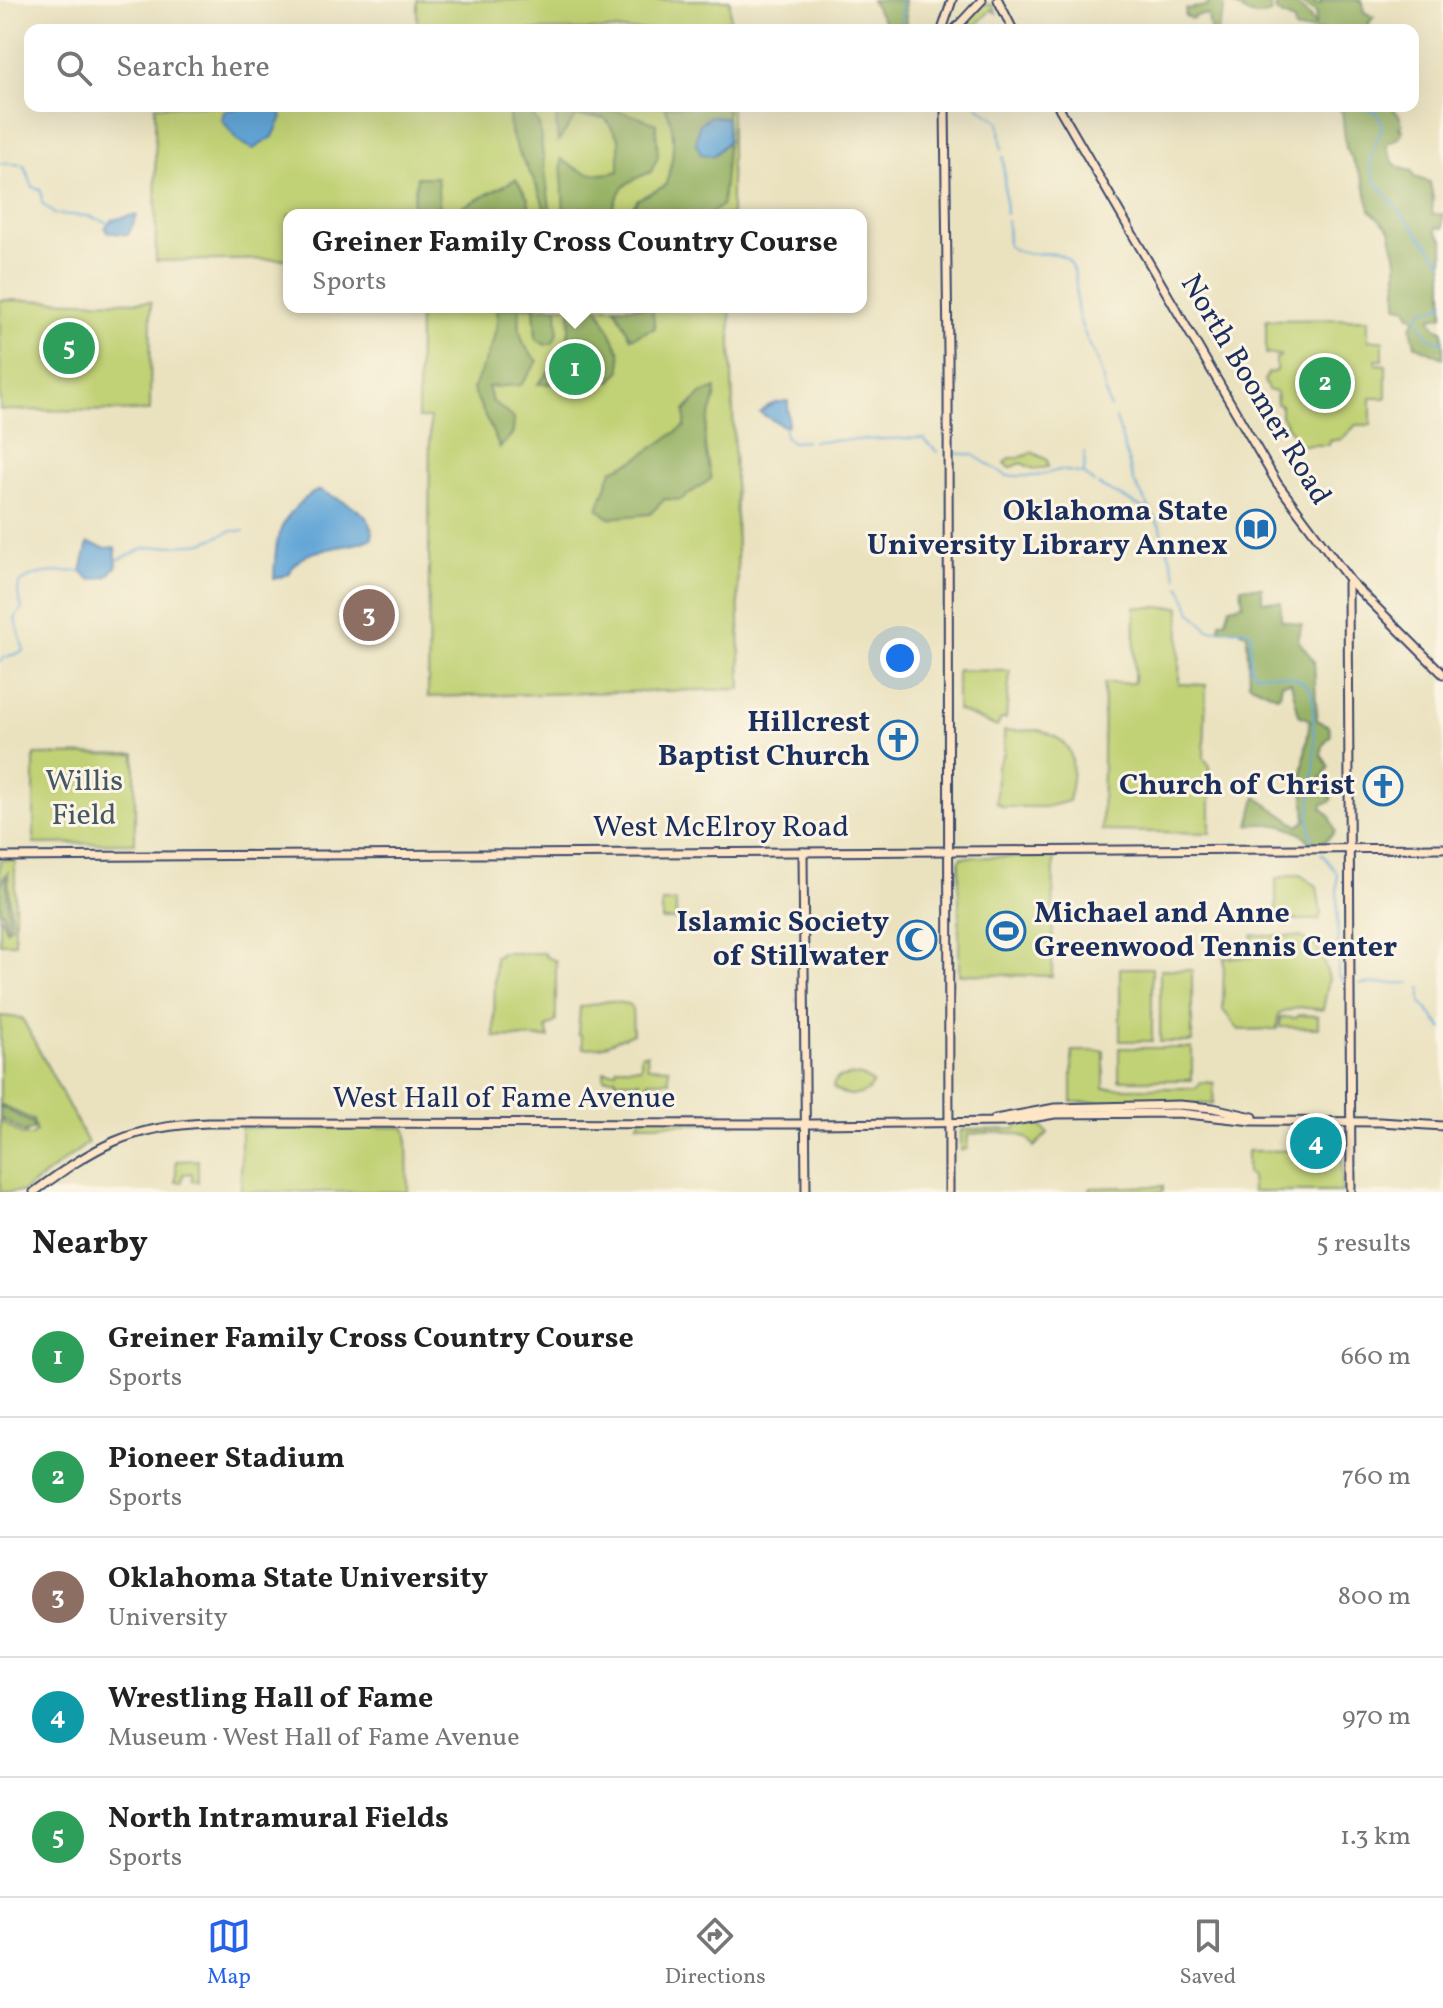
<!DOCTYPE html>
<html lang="en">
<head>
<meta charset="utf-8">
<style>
  :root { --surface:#fff; --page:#f6f6f6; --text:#222; --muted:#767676; --line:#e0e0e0; --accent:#2563eb }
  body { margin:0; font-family:Vollkorn,serif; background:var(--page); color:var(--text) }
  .you { position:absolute; left:900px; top:658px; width:28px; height:28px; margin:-20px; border:6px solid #fff; border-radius:50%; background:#1a73e8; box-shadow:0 0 0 12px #1a73e833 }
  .badge { display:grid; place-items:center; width:52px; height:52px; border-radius:50%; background:var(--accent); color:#fff; font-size:26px; font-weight:700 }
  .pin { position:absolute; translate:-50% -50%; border:4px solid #fff; box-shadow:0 2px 8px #0006 }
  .popup { position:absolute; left:283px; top:209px; width:584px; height:104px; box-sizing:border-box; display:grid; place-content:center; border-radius:16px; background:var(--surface); filter:drop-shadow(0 2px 6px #0005); font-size:26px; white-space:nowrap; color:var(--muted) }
  .popup b { font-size:30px; color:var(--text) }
  .popup::after { content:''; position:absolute; left:50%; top:100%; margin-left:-16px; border:16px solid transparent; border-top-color:var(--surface) }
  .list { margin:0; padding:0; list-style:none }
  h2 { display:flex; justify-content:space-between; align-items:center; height:104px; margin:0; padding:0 32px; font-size:34px }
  h2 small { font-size:26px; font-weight:400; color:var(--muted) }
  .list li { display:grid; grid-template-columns:52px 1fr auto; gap:24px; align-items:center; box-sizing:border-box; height:120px; padding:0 32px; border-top:2px solid var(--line) }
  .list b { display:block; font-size:30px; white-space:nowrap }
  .list p { margin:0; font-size:26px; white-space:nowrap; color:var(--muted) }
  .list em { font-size:26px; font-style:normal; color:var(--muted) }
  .icon { flex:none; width:44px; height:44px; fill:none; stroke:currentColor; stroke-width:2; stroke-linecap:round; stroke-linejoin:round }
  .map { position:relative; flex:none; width:1443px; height:1192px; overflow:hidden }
  .search { position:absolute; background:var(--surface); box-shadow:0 8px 32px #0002; left:24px; right:24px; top:24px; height:88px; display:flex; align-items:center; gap:20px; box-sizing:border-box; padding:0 28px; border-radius:16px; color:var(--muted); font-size:30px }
  .sheet { height:704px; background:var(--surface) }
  nav { display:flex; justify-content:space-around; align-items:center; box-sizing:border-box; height:112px; border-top:2px solid var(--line); background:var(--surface); font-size:22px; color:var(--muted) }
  nav a { display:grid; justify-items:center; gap:4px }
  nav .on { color:var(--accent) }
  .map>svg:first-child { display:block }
  .green { fill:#c1d174; stroke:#6e8069; stroke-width:2 }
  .forest { fill:#98b366; stroke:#5a7162; stroke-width:2 }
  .water { fill:#62a6d7; stroke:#3e6a9a; stroke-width:2 }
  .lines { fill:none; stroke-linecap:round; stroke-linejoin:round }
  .stream { stroke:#62a6d7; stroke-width:2 }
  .secondary-casing { stroke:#3a4a6d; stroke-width:11 }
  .secondary { stroke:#fde5c5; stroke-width:7 }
  .labels { text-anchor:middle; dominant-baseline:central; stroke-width:6; stroke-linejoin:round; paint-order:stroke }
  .street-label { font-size:30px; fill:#1b2f5e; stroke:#fcf5e5 }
  .poi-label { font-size:30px; font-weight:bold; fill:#1b2f5e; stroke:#fcf5e5; text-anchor:end }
  .park-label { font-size:30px; fill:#445864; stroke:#fcf5e5 }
</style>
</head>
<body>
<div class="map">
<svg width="1443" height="1192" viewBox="0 0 1443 1192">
  <rect width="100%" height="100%" fill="#fcf5e5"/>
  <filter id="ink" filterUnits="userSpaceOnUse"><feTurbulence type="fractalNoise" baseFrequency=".0125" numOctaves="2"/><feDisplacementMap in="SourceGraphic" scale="16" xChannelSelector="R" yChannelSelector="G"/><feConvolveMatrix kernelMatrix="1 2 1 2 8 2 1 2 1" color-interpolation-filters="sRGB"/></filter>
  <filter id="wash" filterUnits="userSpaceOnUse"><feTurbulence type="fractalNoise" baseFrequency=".006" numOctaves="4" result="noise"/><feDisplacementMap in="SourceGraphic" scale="32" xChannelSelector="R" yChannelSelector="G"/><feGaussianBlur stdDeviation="1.8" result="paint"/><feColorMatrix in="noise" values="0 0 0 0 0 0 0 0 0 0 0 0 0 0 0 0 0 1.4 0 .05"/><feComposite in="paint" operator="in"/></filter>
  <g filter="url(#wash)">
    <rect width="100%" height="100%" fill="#eae2bf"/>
    <g class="green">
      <rect x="417" y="0" width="313" height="30"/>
      <polygon points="982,4 992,5 996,13 991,10 971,30 959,30"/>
      <polygon points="155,106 731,106 731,215 289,215 289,259 156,261"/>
      <polygon points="0,300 151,302 150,411 0,410"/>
      <polygon points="419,307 730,307 741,689 428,697 430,418 418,418"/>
      <polygon points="1368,319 1368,340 1383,340 1383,360 1376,360 1376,364 1386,365 1386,398 1371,398 1371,425 1356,425 1342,439 1330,441 1329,445 1300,445 1281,416 1281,405 1277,404 1276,392 1268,390 1264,381 1268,373 1276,371 1276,358 1280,357 1280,355 1266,354 1266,320"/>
      <polygon points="1032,452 1047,460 1048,467 1034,469 1021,463 1010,468 1005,463 1010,458 1019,458"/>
      <polygon points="1135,607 1180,607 1179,684 1206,685 1204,758 1210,766 1210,833 1102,831 1104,683 1134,683"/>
      <polygon points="957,670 1010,671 1006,719 1001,719 997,727 957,710"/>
      <path d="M1039,730C1080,742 1074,765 1069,801L1046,807H1003L996,802L997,766L1004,753V731Z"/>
      <polygon points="135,754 135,843 34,844 34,755"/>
      <polygon points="962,857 1054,857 1052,976 959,974 959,861"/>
      <polygon points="0,860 15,860 15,943 0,943 0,914 6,930 12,926 8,872 0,881"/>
      <polygon points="1289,875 1300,875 1317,886 1321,913 1319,920 1281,920 1276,916 1276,879"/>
      <rect x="662" y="902" width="14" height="18"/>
      <polygon points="1252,935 1301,937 1317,948 1322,956 1329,978 1323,1010 1299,1007 1278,1014 1277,1029 1239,1030 1223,1010 1224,958 1252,957"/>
      <polygon points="499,953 545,953 545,956 556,961 556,1021 546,1028 549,1038 494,1037 495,956 499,956"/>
      <rect x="1120" y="968" width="32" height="73"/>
      <polygon points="1160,969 1192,970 1192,1042 1160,1042"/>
      <polygon points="608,1001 628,1004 632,1007 633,1033 601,1047 583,1048 581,1035 578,1034 580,1007"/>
      <polygon points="1299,1015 1318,1016 1318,1028 1280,1027 1280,1017 1296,1018"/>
      <polygon points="0,1016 22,1018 88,1143 22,1192 0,1192 0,1121 22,1135 31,1136 36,1132 33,1120 0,1104"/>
      <rect x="1119" y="1048" width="73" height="32"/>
      <polygon points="1072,1051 1104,1051 1104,1088 1196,1088 1201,1082 1214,1083 1213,1104 1072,1102"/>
      <polygon points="641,1054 647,1054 648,1067 669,1068 669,1081 648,1081 647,1092 640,1092 640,1081 616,1081 616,1078 604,1078 604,1071 616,1071 617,1067 641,1067"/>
      <path d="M853,1075L862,1076L873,1083C867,1098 845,1098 834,1088L833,1084L838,1078Z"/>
      <polygon points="666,1112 720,1112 735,1124 637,1124 642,1116"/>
      <path d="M1037,1122L1048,1133L1034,1147C1026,1127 988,1133 968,1134L967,1149L961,1150V1130L1015,1129L1019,1124Z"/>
      <polygon points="404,1127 407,1133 408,1192 241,1192 241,1128"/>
      <polygon points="1342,1150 1342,1192 1252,1192 1251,1175 1247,1175 1247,1151"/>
      <polygon points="198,1160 198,1182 192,1181 192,1173 183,1174 182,1182 176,1182 176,1161"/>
      <polygon points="1163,1186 1163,1192 1090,1192 1090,1188"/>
    </g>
    <g class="forest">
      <polygon points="871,0 904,0 907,27 935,30 889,30"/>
      <polygon points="1208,0 1223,0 1224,11 1218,30 1210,30 1208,15 1199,15 1191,19 1185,16 1186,9 1208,6"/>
      <path d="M1228,0H1267L1272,12C1255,22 1243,12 1228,0Z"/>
      <path d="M1280,0C1294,0 1310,14 1315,27L1316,13L1295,0H1314L1316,4L1321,3V0H1362L1364,12L1374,17L1368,24L1371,30H1295L1294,21L1277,13L1275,8L1280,5Z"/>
      <path d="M509,106L530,110L539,125L551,215H546C544,207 542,198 538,190C525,158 507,145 509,106Z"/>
      <path d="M555,106C590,106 625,109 656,124L658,156L651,172C624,183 619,185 611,215H564L561,159C580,173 595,178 619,171V139L605,118L576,116L558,142Z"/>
      <path d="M664,106H727V118L710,116L713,156L728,141L722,205L709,215H627L638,199L665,186C674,162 678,128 664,106Z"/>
      <path d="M1335,106H1390L1399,115L1402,124L1399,128L1403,130L1399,138L1386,144C1393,162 1391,167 1412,171L1414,177L1430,182L1433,198L1432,214H1443V228L1436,227V232L1443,239V316L1430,318L1435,327L1443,330V358L1415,345L1411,327L1416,318L1409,314L1408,308L1397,306V259L1390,230L1370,210L1363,179L1346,148L1342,111Z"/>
      <polygon points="417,177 437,177 440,215 411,215"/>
      <polygon points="516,179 528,198 531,215 456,215 455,211"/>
      <path d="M497,307H520C518,331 520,345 538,361L521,385L488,387L492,401L514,419L513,433L500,448L473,390C483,362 500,338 497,307Z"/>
      <polygon points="534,307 557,307 558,331 553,343 545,345 536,339"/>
      <path d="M570,307H598L620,352L621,370L610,382L538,384C561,358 572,344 570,307Z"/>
      <polygon points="615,307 652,307 655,328 631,338"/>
      <path d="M716,388C716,407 707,416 705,433C703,448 709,465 711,479L680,500L665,499L650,514L609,518L598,509L612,470L633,461L685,426V411L701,394Z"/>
      <path d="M1241,587H1262V601L1281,602V620L1302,625L1298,640L1314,661L1317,720L1329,726L1331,735L1324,743L1321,754L1329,767L1321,778L1330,785V790H1327L1332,799L1330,802L1323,804L1322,808L1330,816L1335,832L1322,844H1309L1307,838C1290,825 1270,822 1249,825L1256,797L1299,826L1306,820L1302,774L1310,720L1299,715L1291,682L1282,683L1280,694L1277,696L1249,683L1247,635L1239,629H1219L1220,622L1226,620L1230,607L1243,604Z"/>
      <polygon points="7,875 9,926 6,929 3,912 0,912 0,886"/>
      <polygon points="0,1106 33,1123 33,1129 25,1133 0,1118"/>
    </g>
    <g class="water">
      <polygon points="272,106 278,106 282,117 273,137 253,149 237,140 222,120 224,111 243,107"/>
      <polygon points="710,116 727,118 728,141 713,156 701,154 696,143 699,125"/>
      <polygon points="133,215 137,216 128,235 107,232 105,228 112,220"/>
      <path d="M788,401V424L785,427L760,413C768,404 776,402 788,401Z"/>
      <path d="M320,490C337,500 377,511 372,538C346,552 302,542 289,574L274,579C276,545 274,529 299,504C306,498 311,492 320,490Z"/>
      <polygon points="88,543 105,548 115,547 117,565 108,576 91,580 81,571"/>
    </g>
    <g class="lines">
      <g class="stream">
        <polyline points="900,0 902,30"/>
        <polyline points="977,106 999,121 1002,149"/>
        <path d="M1355,106L1377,112C1388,130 1376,137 1372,154C1369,166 1373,175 1378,185L1443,263"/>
        <polyline points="1003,157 1006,214"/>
        <polyline points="0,163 24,165 33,187 41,190 42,203 54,214 88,216 109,223"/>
        <path d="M1007,221L1008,246C1031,262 1051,246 1067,259C1079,270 1075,292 1077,307C1079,326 1089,343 1097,360C1102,370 1105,394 1110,408"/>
        <polyline points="1443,302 1437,308 1423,310 1417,318 1428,337 1443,343"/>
        <polyline points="1116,418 1134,482 1161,528 1177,578"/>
        <polyline points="785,427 785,436 792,442 806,441"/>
        <polyline points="813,441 923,438 937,452"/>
        <polyline points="1085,452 1084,474 1094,483"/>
        <polyline points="956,453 973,455 1007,476 1036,476 1060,470 1084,474"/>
        <polyline points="1098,485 1147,510"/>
        <polyline points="118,560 144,548 203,543 231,531 244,531"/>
        <path d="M1180,586L1192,613L1209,630L1241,629L1251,632L1250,666L1256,674C1276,673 1300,674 1312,692L1315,759L1309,821L1313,846"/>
        <path d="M0,662L3,658L24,651L15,618L22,608L18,594L19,584C37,569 59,573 81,571"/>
        <polyline points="1321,853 1337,873 1338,974 1344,982"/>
        <polyline points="1360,984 1410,983"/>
        <polyline points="1421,988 1421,1002 1443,1029"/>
      </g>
    </g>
  </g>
  <g filter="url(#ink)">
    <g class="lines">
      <defs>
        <g id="secondary">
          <polyline points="998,0 1013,30"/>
          <polyline points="942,30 952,0"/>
          <polyline points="954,30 982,0"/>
          <polyline points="945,106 948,352 949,1192"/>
          <polyline points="1058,106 1277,483 1351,582 1443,674"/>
          <polyline points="1348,583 1351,1192"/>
          <polyline points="803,852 806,1192"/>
          <polyline points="0,857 1443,848"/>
          <polyline points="995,1119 1055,1108 1179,1105 1213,1108 1253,1117"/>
          <path d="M34,1192C96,1146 129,1126 208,1123L812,1124L1008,1122L1055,1114L1178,1113L1252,1121L1380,1122L1443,1126"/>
        </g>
      </defs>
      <use href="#secondary" class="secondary-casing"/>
      <use href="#secondary" class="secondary"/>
    </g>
  </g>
  <defs>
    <symbol id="library-ring" viewBox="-11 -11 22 22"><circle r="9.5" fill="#fcf5e5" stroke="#1f6fb2" stroke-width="1.5"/><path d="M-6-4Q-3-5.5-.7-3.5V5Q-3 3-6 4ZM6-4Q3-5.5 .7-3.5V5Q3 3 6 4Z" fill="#1f6fb2"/></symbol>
    <symbol id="church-ring" viewBox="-11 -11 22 22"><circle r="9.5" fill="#fcf5e5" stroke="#1f6fb2" stroke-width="1.5"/><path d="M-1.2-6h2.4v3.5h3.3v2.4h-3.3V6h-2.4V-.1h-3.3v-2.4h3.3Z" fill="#1f6fb2"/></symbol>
    <symbol id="stadium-ring" viewBox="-11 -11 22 22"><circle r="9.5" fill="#fcf5e5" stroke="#1f6fb2" stroke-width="1.5"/><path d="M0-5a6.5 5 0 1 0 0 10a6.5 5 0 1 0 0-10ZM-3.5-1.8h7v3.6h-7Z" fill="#1f6fb2"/></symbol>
    <symbol id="mosque-ring" viewBox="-11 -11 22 22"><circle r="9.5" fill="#fcf5e5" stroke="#1f6fb2" stroke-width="1.5"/><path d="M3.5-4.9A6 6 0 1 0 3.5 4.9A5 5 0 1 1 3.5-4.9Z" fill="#1f6fb2"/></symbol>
  </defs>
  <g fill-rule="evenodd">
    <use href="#library-ring" x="1234" y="507" width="44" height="44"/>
    <use href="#church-ring" x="876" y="718" width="44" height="44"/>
    <use href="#church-ring" x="1361" y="764" width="44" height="44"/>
    <use href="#stadium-ring" x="984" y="909" width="44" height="44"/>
    <use href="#mosque-ring" x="895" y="918" width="44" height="44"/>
  </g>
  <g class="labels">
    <g class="street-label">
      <text transform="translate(1255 390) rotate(59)">North Boomer Road</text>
      <text x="721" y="828">West McElroy Road</text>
      <text x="504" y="1099">West Hall of Fame Avenue</text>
    </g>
    <g class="poi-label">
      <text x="1228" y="512">Oklahoma State<tspan x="1228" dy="34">University Library Annex</tspan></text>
      <text x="870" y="723">Hillcrest<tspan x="870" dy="34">Baptist Church</tspan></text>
      <text x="1355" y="786">Church of Christ</text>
      <text x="1034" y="914" text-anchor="start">Michael and Anne<tspan x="1034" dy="34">Greenwood Tennis Center</tspan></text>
      <text x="889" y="923">Islamic Society<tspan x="889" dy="34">of Stillwater</tspan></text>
    </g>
    <g class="park-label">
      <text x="84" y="782">Willis<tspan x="84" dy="34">Field</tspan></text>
    </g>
  </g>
</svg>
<div class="you"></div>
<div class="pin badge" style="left:575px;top:369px;background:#2e9e5b">1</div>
<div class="popup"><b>Greiner Family Cross Country Course</b>Sports</div>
<div class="pin badge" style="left:1325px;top:383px;background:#2e9e5b">2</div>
<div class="pin badge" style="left:369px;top:615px;background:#8d6e63">3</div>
<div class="pin badge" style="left:1316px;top:1143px;background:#0f9aa8">4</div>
<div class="pin badge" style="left:69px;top:348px;background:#2e9e5b">5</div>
<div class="search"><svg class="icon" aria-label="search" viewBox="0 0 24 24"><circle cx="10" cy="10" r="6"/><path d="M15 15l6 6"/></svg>Search here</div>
</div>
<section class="sheet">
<h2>Nearby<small>5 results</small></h2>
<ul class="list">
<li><span class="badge" style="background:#2e9e5b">1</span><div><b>Greiner Family Cross Country Course</b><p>Sports</p></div><em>660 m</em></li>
<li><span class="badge" style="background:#2e9e5b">2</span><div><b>Pioneer Stadium</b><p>Sports</p></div><em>760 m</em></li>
<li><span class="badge" style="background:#8d6e63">3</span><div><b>Oklahoma State University</b><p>University</p></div><em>800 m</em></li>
<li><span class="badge" style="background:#0f9aa8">4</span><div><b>Wrestling Hall of Fame</b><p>Museum · West Hall of Fame Avenue</p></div><em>970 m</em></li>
<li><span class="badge" style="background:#2e9e5b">5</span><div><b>North Intramural Fields</b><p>Sports</p></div><em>1.3 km</em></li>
</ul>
</section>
<nav>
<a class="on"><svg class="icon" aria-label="map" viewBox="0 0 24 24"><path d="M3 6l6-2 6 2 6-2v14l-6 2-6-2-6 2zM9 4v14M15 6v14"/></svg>Map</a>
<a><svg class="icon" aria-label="directions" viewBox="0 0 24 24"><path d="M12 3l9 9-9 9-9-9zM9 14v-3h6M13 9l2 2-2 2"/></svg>Directions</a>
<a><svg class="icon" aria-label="saved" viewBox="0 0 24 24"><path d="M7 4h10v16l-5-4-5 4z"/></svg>Saved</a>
</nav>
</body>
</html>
